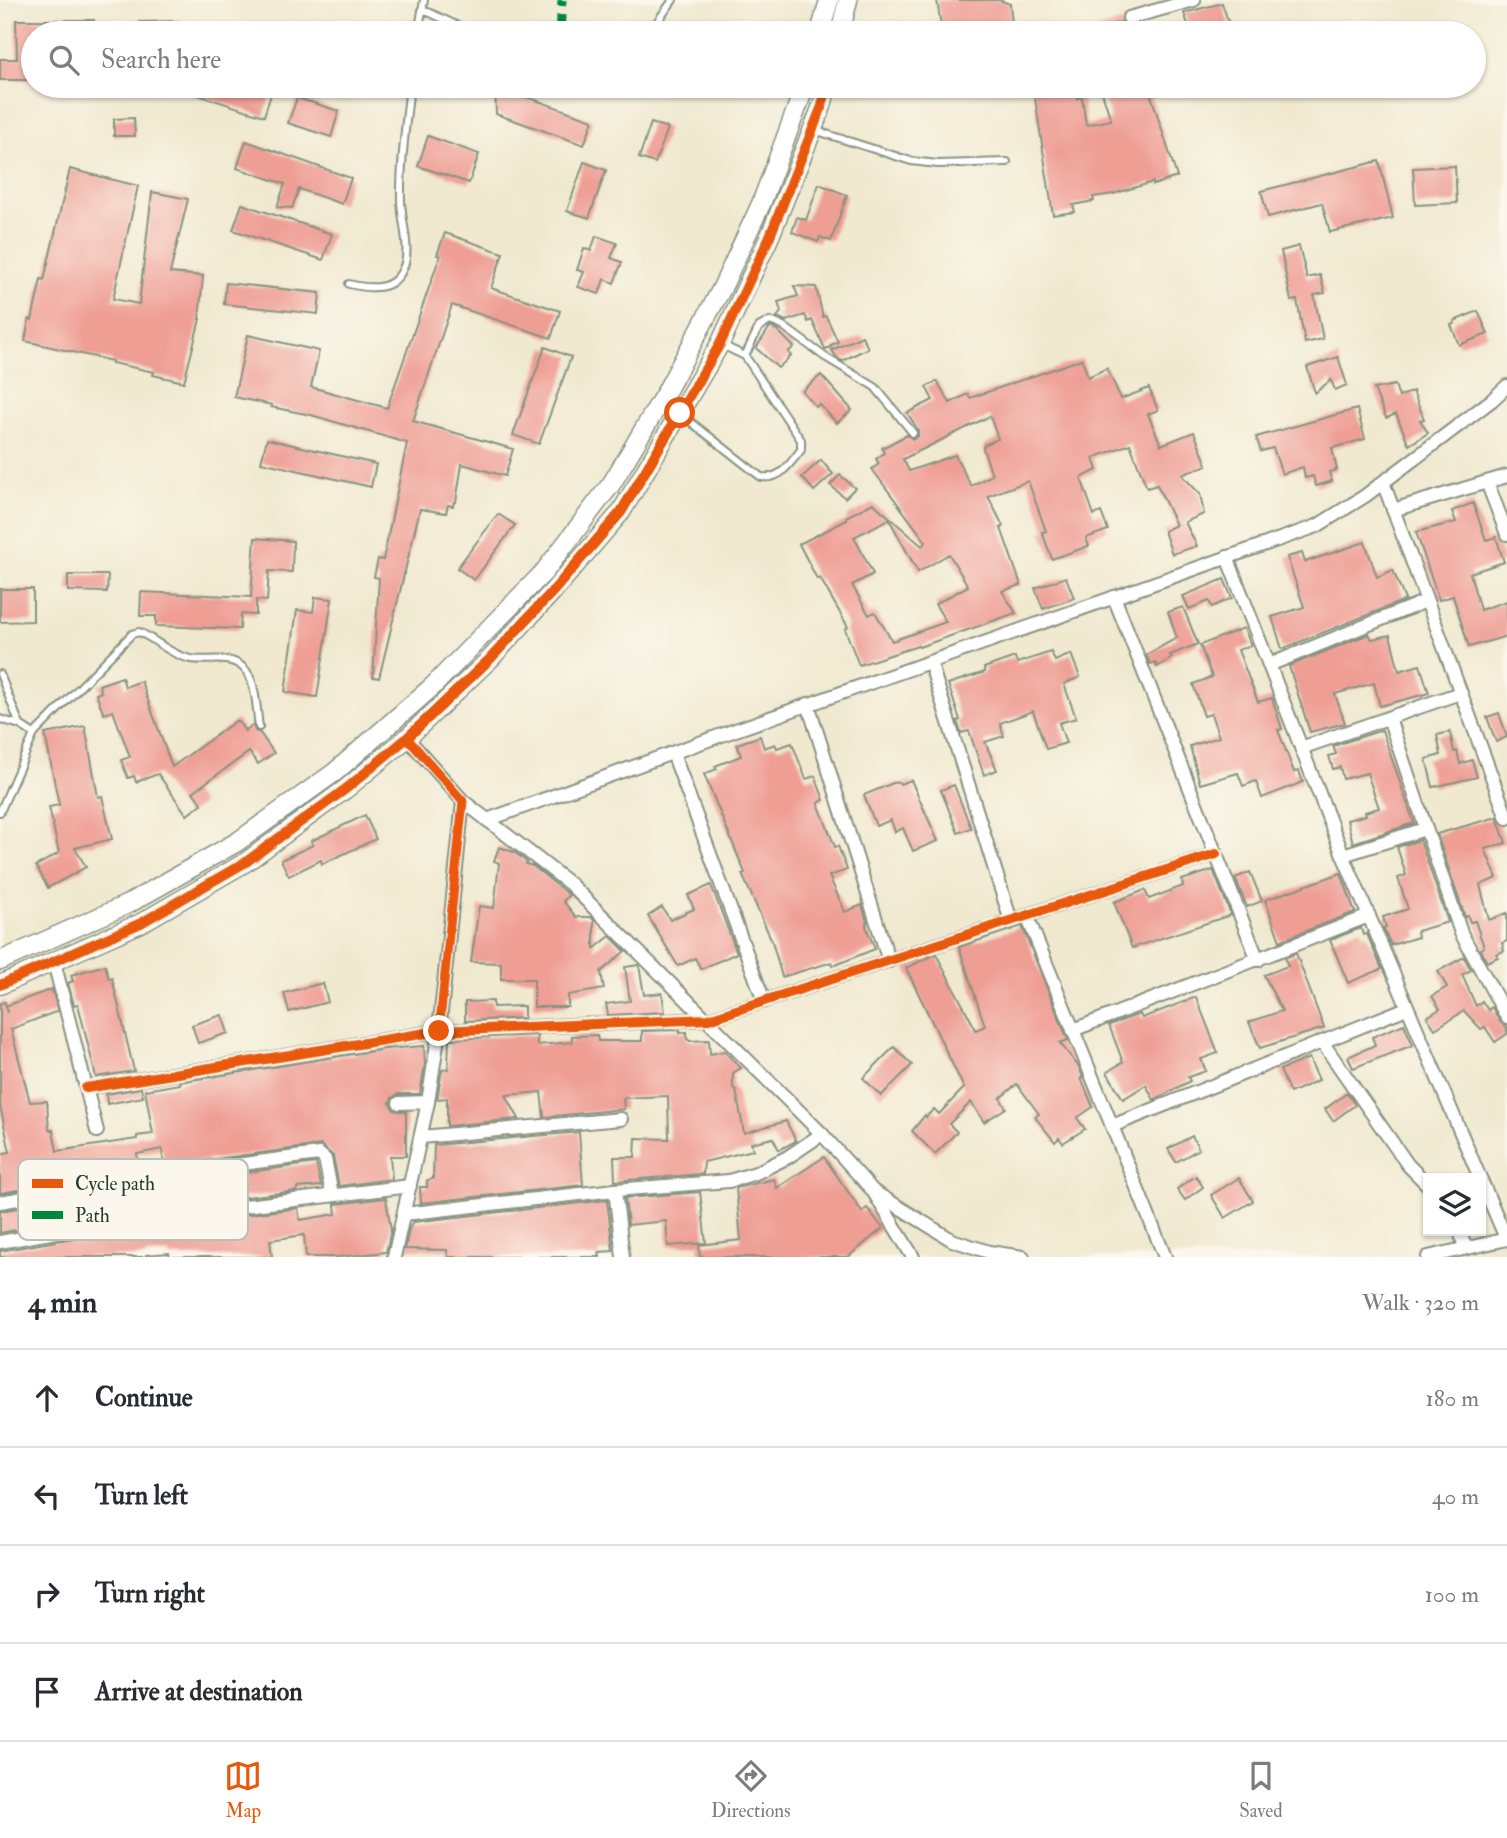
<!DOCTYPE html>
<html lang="en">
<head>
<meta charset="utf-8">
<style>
  :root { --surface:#fff; --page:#f2f2f3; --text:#2b2b33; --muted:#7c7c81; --line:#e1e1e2; --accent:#ea580c }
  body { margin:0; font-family:"IM FELL Double Pica",serif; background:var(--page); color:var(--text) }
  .controls { position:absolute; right:21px; bottom:21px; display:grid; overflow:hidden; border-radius:0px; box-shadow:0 2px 5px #0004 }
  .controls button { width:63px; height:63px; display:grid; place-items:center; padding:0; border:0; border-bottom:2px solid var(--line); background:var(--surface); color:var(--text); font:35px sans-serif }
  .stop { position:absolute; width:21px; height:21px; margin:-16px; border:5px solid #ea580c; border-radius:50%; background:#fff }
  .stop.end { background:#ea580c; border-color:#fff; box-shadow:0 2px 7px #0008 }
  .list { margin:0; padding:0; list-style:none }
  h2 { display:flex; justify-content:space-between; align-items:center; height:91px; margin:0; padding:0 28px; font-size:30px }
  h2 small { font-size:23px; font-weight:400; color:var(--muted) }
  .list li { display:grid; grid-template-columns:46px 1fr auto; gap:21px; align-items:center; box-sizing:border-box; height:98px; padding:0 28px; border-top:2px solid var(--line) }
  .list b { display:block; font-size:26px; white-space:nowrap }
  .list em { font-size:23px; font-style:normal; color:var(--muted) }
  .icon { flex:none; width:38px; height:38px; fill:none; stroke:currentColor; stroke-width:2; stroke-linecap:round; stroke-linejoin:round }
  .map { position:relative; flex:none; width:1507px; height:1257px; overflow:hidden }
  .search { position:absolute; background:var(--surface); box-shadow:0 2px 5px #0004; left:21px; right:21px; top:21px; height:77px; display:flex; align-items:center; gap:18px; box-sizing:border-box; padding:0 24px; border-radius:38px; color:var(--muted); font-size:26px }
  .sheet { height:483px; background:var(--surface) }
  nav { display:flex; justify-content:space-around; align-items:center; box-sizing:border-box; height:98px; border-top:2px solid var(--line); background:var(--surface); font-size:19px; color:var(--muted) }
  nav a { display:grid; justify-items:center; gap:4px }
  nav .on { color:var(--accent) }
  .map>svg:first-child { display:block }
  .building { fill:#ef9e94; fill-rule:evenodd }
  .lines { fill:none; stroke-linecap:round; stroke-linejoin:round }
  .lane-casing { stroke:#889382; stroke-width:10 }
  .street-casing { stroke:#889382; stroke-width:16 }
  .secondary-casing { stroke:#889382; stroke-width:21 }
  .lane { stroke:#fff; stroke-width:6 }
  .street { stroke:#fff; stroke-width:12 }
  .secondary { stroke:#fff; stroke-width:18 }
  .quiet { stroke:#00873e; stroke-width:9; stroke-dasharray:18 9; stroke-linecap:butt }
  .cycleway-casing { stroke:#fbf7ec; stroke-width:15 }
  .cycleway { stroke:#e8590c; stroke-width:10 }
  .route { stroke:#ea580c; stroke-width:9 }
  .key { fill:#fbf7ec; stroke:#b9bfb5; stroke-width:2 }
  .key-label { font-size:19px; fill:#1f3d34 }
</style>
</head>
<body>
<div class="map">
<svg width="1507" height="1257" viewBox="0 0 1507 1257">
  <rect width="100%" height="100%" fill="#fbf7ec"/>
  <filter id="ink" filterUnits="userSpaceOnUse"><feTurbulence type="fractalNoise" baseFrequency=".0143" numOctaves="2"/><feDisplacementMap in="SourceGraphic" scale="14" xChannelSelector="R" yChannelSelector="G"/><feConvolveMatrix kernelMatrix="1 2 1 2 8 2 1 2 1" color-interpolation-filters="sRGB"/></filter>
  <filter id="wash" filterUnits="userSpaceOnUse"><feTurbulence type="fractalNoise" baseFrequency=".00686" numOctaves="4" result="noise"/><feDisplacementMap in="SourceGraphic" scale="28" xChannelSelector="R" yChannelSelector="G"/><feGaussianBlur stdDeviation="1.57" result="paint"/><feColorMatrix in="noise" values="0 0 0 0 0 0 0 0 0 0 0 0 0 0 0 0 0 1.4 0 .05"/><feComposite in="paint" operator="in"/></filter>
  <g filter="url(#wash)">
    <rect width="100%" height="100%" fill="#f0e9d0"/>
    <g id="blocks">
      <g class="building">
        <polygon points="937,0 999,0 1010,4 1013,33 942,33"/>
        <polygon points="1222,3 1232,33 1191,33 1184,13"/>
        <polygon points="16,20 94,20 94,33 33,33 33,80 0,80 0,59 17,59"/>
        <polygon points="178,21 177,33 140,33 140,22"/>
        <polygon points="1121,22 1130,27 1132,33 1094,33 1094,30"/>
        <polygon points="179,86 266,86 273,88 264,116 179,89"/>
        <polygon points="495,86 593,120 584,145 496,114"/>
        <polygon points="1033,86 1075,86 1077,98 1082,97 1086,125 1111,120 1100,86 1148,86 1177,177 1153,185 1153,182 1113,194 1093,197 1094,201 1073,205 1075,212 1053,215"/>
        <polygon points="297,98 339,111 331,137 288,123"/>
        <polygon points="134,118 135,136 114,136 114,119"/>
        <polygon points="651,123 668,128 655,163 639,158"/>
        <polygon points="428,136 479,154 469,183 418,166"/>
        <polygon points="246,141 351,178 342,204 299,189 292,208 277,207 285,184 237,168"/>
        <polygon points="1379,161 1393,218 1330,232 1322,203 1268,217 1261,191"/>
        <polygon points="584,162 606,170 589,218 567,211"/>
        <polygon points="1455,166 1457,203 1415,205 1413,168"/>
        <polygon points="70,169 138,186 113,299 139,304 152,192 188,199 170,273 203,276 199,319 200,319 184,382 153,375 154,372 112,363 112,361 25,341 29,319 32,320 41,279 44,280"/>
        <polygon points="819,184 847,195 831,241 820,237 818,242 792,232 797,217 806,220"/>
        <polygon points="242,204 332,234 323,260 233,230"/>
        <polygon points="445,233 503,253 491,288 560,311 551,338 452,305 413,421 513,449 505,476 462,464 456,502 454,502 453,506 448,505 446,513 420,509 379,678 373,677 379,578 374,577 378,559 383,560 407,443 311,415 271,407 272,405 234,397 248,335 319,351 311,387 387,408 440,256 437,255"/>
        <polygon points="596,236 617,243 611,258 622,262 614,283 604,279 599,294 578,287 584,272 577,270 584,248 591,251"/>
        <polygon points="1299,246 1307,278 1320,275 1325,293 1314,295 1323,339 1305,343 1297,300 1291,301 1281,251"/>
        <polygon points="226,283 320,293 318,314 224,304"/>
        <polygon points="794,286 816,287 823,317 826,316 838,342 831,345 831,347 825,349 812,320 808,322 805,315 786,321 777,317 781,312 778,302 798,296"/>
        <polygon points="1478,311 1488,334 1459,345 1451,325 1455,323 1454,321"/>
        <polygon points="770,327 777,330 794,347 788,352 791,356 778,368 756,348"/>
        <polygon points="862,336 868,348 842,361 836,357 832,350"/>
        <polygon points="545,347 571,357 539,444 513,435"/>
        <polygon points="1338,357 1347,385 1335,390 1331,380 1315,393 1307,367"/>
        <path d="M1082,359L1088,377L1107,368L1121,399L1149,388L1158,410L1148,414L1161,445L1194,432L1207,465L1182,475L1200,494L1204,514L1185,522L1197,546L1172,554L1164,531L1176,525L1157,485L1147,488L1130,444L1093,458L1097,470L1081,478L1094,515L1101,512L1108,530L1086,538L1089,546L1052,559L1042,532L1046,531L1028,481L988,496L1003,526L1001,528L1021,585L1002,591L1016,613L919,647L918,646L859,665L845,629L848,627L820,578L817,579L799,544L847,520L846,517L873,503L922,546L926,542L872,469L879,464L876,459L884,453L882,448L907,435L913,439L918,436V430L907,413L933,400L926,387L937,381L950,403L968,394L970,398ZM990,416L998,439L984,445L983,448L992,475L971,486L955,455L909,471L903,459ZM889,519L918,572L949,554L968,586L935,604L946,622L892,641L875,612L869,615L852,585L873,574L854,537Z"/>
        <polygon points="821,375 852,410 837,423 819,404 816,407 802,391"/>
        <polygon points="1395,385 1399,397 1413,391 1424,419 1420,420 1428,433 1409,445 1396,414 1386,418 1374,389"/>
        <polygon points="1357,409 1365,439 1332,448 1337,470 1329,472 1332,481 1316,486 1313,476 1305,478 1303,467 1282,474 1273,448 1261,451 1256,437"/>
        <polygon points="267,439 376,464 371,487 261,462"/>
        <polygon points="821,460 833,474 814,491 802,477"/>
        <polygon points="840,475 855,488 845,498 830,485"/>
        <polygon points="1473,503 1486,540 1496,537 1504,562 1470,573 1480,610 1507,601 1507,636 1469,647 1453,596 1439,600 1416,532 1456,522 1452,511"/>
        <polygon points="498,514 515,525 474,580 457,568"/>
        <polygon points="255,538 293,541 292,572 269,571 267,601 256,600 256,615 241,614 240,629 156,626 156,616 140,616 141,592 251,597"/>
        <polygon points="1365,542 1377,577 1393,570 1405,600 1282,649 1272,617 1304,607 1287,557 1302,553 1305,562"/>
        <polygon points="68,575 108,575 107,592 68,591"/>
        <polygon points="1066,577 1074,598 1043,609 1035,588"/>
        <polygon points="1224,579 1232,598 1212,607 1209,601 1189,609 1183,596"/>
        <polygon points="0,589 33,589 33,621 0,622"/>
        <polygon points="315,597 332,599 317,697 285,692 297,610 313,612"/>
        <polygon points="1183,607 1198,644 1170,655 1172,658 1157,667 1155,662 1150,664 1146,655 1177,638 1168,612"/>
        <polygon points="1244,628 1251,645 1238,650 1258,702 1272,698 1282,729 1278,730 1294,772 1299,771 1303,782 1262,798 1256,781 1243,786 1238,773 1200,784 1190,746 1219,737 1211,714 1204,716 1193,684 1212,677 1200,645"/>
        <polygon points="1369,634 1372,639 1390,635 1399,671 1420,665 1429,693 1380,706 1374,683 1335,694 1345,723 1310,732 1289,666"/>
        <polygon points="1051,652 1055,661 1071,654 1080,677 1064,684 1076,718 1059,723 1066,743 1046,749 1033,711 1000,723 1004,736 985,742 997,770 984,775 969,731 961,733 957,721 960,720 948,684 985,672 984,668 1015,657 1017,663"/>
        <polygon points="122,677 125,687 141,681 172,767 237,720 245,731 253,725 255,731 260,733 274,753 258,764 249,752 193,792 202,804 187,815 158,774 136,782 134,776 128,778 121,760 130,757 113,711 104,714 96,694 101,692 99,685"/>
        <polygon points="1499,713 1507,737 1496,742 1487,717"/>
        <polygon points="85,726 98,797 102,796 112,839 75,848 86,867 48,888 36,866 59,853 49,807 59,805 45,734"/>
        <polygon points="1382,730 1414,823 1353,843 1347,820 1366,815 1365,812 1379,808 1367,773 1343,779 1340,767 1333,769 1329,756 1336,754 1333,746"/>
        <polygon points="1450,732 1454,752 1457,751 1460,764 1472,760 1477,777 1433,787 1426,759 1441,755 1437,735"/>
        <polygon points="760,736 764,748 775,744 777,748 792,743 806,779 815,776 824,800 818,803 835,847 838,846 847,870 829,876 845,912 862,905 867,921 866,926 875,949 833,966 832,962 782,977 772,941 742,874 745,873 704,774 717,769 715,766 741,756 737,744"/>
        <polygon points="911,780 938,841 913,851 903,828 895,832 891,820 876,826 864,795 893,783 899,782 900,784"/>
        <polygon points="954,785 971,828 958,833 941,790"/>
        <polygon points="365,815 376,839 322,864 321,860 289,876 281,860 313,845 311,841"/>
        <polygon points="1497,817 1506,843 1485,849 1497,878 1480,885 1489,920 1507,913 1507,941 1502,943 1504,951 1496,954 1498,957 1487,962 1480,950 1484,947 1475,921 1470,922 1468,916 1465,917 1437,834"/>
        <polygon points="1420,840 1448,922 1417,931 1418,937 1391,945 1383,928 1386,927 1383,917 1408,909 1398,878 1406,875 1397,847"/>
        <polygon points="499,847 514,852 527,862 526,864 533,866 564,891 569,895 563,901 576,917 591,917 594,920 594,949 610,936 625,951 601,972 604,989 568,995 568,1007 534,1007 534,979 501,979 501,963 471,962 479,906 494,908 499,863 494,861"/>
        <polygon points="1213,870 1231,915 1132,948 1114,902 1145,890 1149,899 1183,886 1182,880"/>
        <polygon points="1250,872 1262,901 1247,907 1235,878"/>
        <polygon points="1341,873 1355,912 1280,941 1265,900"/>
        <polygon points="711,885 737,953 701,969 695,958 678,966 648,916 662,907 670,920 694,909 688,895"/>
        <polygon points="1022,926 1068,1040 1060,1043 1079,1067 1083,1077 1081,1078 1093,1107 1077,1118 1085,1129 1063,1143 1059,1138 1055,1142 1035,1117 1039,1114 1017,1084 1000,1098 1006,1108 984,1122 971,1102 949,1124 957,1132 935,1154 912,1131 925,1115 926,1117 934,1109 939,1114 964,1088 906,968 936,954 976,1030 985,1026 959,947"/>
        <polygon points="1361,928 1363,935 1367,934 1382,969 1348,983 1330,940"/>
        <polygon points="1296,953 1324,1028 1260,1048 1249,1022 1282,1011 1264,975 1288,966 1285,958"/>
        <polygon points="1464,957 1471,970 1462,975 1476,1006 1482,1001 1488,1010 1492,1007 1500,1022 1507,1027 1507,1034 1495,1042 1485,1027 1481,1029 1464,1011 1435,1029 1427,1017 1440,1009 1432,996 1447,987 1438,971"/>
        <polygon points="105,965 109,979 112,978 134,1071 96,1077 78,1004 74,1005 68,983 73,981 71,975"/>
        <polygon points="639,965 644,995 662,993 665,1012 608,1015 606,1004 630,1001 625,967"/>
        <polygon points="323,983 328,1002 289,1012 284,993"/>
        <polygon points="52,989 58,1011 11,1029 30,1102 47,1101 49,1130 53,1130 57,1151 137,1139 137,1136 153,1134 145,1090 180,1084 179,1082 385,1049 424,1046 425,1064 420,1094 398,1094 392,1098 390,1103 394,1110 406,1112 406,1156 390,1156 392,1179 339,1186 333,1156 321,1145 164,1166 162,1149 137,1154 139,1170 0,1193 0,1154 10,1152 0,1106 0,1003 5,1002 7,1013 6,1006"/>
        <polygon points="1196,997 1218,1053 1201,1059 1206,1071 1188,1077 1190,1081 1154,1100 1146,1085 1123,1099 1107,1072 1123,1062 1109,1025 1140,1014 1142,1018"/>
        <polygon points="493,1001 493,1007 524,1006 524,1018 465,1021 465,1002"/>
        <polygon points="222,1015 228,1033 198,1043 192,1025"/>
        <polygon points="1404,1024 1413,1045 1353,1068 1348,1057 1375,1045 1372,1037"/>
        <polygon points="680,1030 680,1033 687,1032 687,1039 690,1041 709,1040 710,1054 724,1051 741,1068 733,1073 733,1088 736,1090 744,1133 786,1121 796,1141 779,1150 773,1138 751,1143 753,1150 704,1162 703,1174 615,1181 614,1157 635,1157 636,1138 669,1139 668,1096 623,1098 624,1109 544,1117 541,1092 506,1095 519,1119 447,1126 447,1098 437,1099 442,1070 448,1069 449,1039 537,1035 537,1045 572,1042 572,1036 597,1035 598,1041 642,1041 642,1031"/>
        <polygon points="894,1047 912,1065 881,1096 863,1078"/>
        <polygon points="1309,1058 1319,1080 1290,1093 1280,1070"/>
        <polygon points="141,1088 143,1097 107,1104 106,1094"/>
        <polygon points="1347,1093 1355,1105 1333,1121 1325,1109"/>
        <polygon points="579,1132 583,1185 421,1203 420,1187 427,1187 427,1180 433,1179 434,1145"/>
        <polygon points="1192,1136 1199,1149 1176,1162 1168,1149"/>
        <polygon points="824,1157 862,1212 867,1208 883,1228 848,1257 700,1257 699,1245 741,1240 736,1188 774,1179 777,1188"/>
        <polygon points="316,1163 321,1186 297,1188 297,1191 105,1214 0,1233 0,1211 167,1183"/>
        <polygon points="1196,1176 1203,1187 1185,1200 1177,1189"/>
        <polygon points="1239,1178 1253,1201 1225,1218 1211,1195"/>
        <polygon points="700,1192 706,1243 668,1246 666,1221 628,1225 625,1198"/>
        <polygon points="386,1198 391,1230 386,1252 338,1257 306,1257 304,1235 270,1240 272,1257 170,1257 169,1253 146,1255 146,1257 0,1257 0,1251 107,1232 298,1208 300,1220 336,1214 335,1204"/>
        <polygon points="607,1200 613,1251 599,1252 600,1257 448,1257 447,1250 405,1249 409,1229 413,1222"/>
      </g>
    </g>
  </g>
  <g filter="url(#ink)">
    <use href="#blocks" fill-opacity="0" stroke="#889382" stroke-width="2"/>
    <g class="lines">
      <defs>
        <g id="lane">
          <polyline points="422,9 473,33"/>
          <polyline points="418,33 424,0"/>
          <polyline points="649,33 673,0"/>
          <polyline points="814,130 911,161 938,164 1007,162"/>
          <path d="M349,284C370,289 395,292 404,266C411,247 401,220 401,200C400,165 406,121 410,86"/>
          <polyline points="745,356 759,327 770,321 783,326 825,357 875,387 913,433"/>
          <path d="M682,415L761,477C781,480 789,464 801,450V440L745,356L722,345"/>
          <polyline points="0,674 20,725"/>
          <polyline points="0,719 20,725 34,734"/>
          <path d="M0,812L34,734L132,634L139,632C155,639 170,654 187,658C199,662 213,658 226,660C258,664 255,701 259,727"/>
        </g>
        <g id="street">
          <polyline points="1129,18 1194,0"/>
          <polyline points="1383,482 1507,818"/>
          <polyline points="1487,482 1507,534"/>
          <polyline points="1393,510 1507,476"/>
          <polyline points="1227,557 1343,855 1480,1178"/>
          <polyline points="1114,597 1258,960"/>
          <polyline points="930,662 1011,921"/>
          <polyline points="1269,665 1426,601"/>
          <polyline points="808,704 889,961"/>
          <polyline points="1389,718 1461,933 1507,1017"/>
          <polyline points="407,738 463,801 570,884 822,1134 873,1191 913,1257"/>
          <polyline points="1301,748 1460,693"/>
          <polyline points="673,753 764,1001"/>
          <polyline points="487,820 730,732 1317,526 1365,496 1492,400 1507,386"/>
          <polyline points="1343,855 1425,829"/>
          <polyline points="1027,916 1165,1257"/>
          <polyline points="54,962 97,1131"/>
          <polyline points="1073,1030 1369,916"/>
          <polyline points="1322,1042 1408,1165 1428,1185"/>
          <polyline points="86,1088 439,1031 709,1019 1216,854"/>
          <polyline points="399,1103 428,1102"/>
          <polyline points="1112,1126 1407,1008"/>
          <polyline points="421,1137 621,1119"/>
          <polyline points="1481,1180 1506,1238"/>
          <polyline points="615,1190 623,1257"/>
          <polyline points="876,1193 952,1240 989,1252 1023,1257"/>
          <polyline points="0,1202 166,1174 319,1154 325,1159 332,1194"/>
          <polyline points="404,1214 615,1190 729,1181 756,1173 788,1157 822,1134"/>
          <polyline points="1460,1231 1465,1248"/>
          <polyline points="0,1242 106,1223 410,1186"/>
          <polyline points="394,1257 428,1102 439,1031 463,801"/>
          <polyline points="1428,1257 1507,1239"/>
        </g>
        <g id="secondary">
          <polyline points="820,33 829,0"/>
          <polyline points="840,33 848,0"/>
          <polyline points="0,961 128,904 237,842 335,772 433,686 544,572 612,483 667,390 722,288 761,204 805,86"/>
          <polyline points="0,985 141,923 246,862 347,788 407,738 490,659 554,590 621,512 630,497 720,344 770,236 822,106 827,86"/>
        </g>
      </defs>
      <use href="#lane" class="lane-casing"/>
      <use href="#street" class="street-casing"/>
      <use href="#secondary" class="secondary-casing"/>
      <use href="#lane" class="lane"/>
      <use href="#street" class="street"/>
      <use href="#secondary" class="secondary"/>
      <polyline class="quiet" points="560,33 562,0"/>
      <defs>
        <g id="cycleway">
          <polyline points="0,985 141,923 246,862 347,788 407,738 490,659 554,590 621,512 630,497 720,344 770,236 822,106 827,86"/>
          <polyline points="86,1088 439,1031 709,1019 1216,854"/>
        </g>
      </defs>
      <use href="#cycleway" class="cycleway-casing"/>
      <use href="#cycleway" class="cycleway"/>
    </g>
  </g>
  <g class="lines" filter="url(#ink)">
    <polyline class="route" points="439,1031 463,801 407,738 490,659 554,590 621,512 680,413"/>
  </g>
  <rect x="18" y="1159" width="230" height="81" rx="10" class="key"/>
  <rect x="32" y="1179" width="31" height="9" fill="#e8590c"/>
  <rect x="32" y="1211" width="31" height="8" fill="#00873e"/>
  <g class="key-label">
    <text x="75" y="1190">Cycle path</text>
    <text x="75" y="1222">Path</text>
  </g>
</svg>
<div class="controls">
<button><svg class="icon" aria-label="layers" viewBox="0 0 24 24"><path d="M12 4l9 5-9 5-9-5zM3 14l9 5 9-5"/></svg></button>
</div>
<div class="stop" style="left:680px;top:413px"></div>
<div class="stop end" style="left:439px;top:1031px"></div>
<div class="search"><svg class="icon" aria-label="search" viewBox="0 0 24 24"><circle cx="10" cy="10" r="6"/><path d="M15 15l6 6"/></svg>Search here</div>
</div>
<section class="sheet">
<h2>4 min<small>Walk · 320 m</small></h2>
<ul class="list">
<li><svg class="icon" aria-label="ahead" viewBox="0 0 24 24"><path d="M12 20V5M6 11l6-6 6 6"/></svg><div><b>Continue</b></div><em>180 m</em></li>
<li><svg class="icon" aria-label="left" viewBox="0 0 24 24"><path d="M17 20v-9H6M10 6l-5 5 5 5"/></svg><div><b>Turn left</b></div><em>40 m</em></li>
<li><svg class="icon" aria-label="right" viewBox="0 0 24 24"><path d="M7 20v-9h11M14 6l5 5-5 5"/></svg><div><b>Turn right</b></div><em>100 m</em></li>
<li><svg class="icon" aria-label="arrive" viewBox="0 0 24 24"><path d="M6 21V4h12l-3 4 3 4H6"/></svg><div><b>Arrive at destination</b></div></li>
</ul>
</section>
<nav>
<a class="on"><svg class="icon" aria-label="map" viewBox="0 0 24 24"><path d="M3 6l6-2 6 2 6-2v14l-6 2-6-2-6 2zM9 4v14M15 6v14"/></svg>Map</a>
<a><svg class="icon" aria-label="directions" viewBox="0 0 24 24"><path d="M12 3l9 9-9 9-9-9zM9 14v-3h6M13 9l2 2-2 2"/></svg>Directions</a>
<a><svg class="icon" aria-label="saved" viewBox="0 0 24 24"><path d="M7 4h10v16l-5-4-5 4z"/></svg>Saved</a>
</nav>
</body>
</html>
